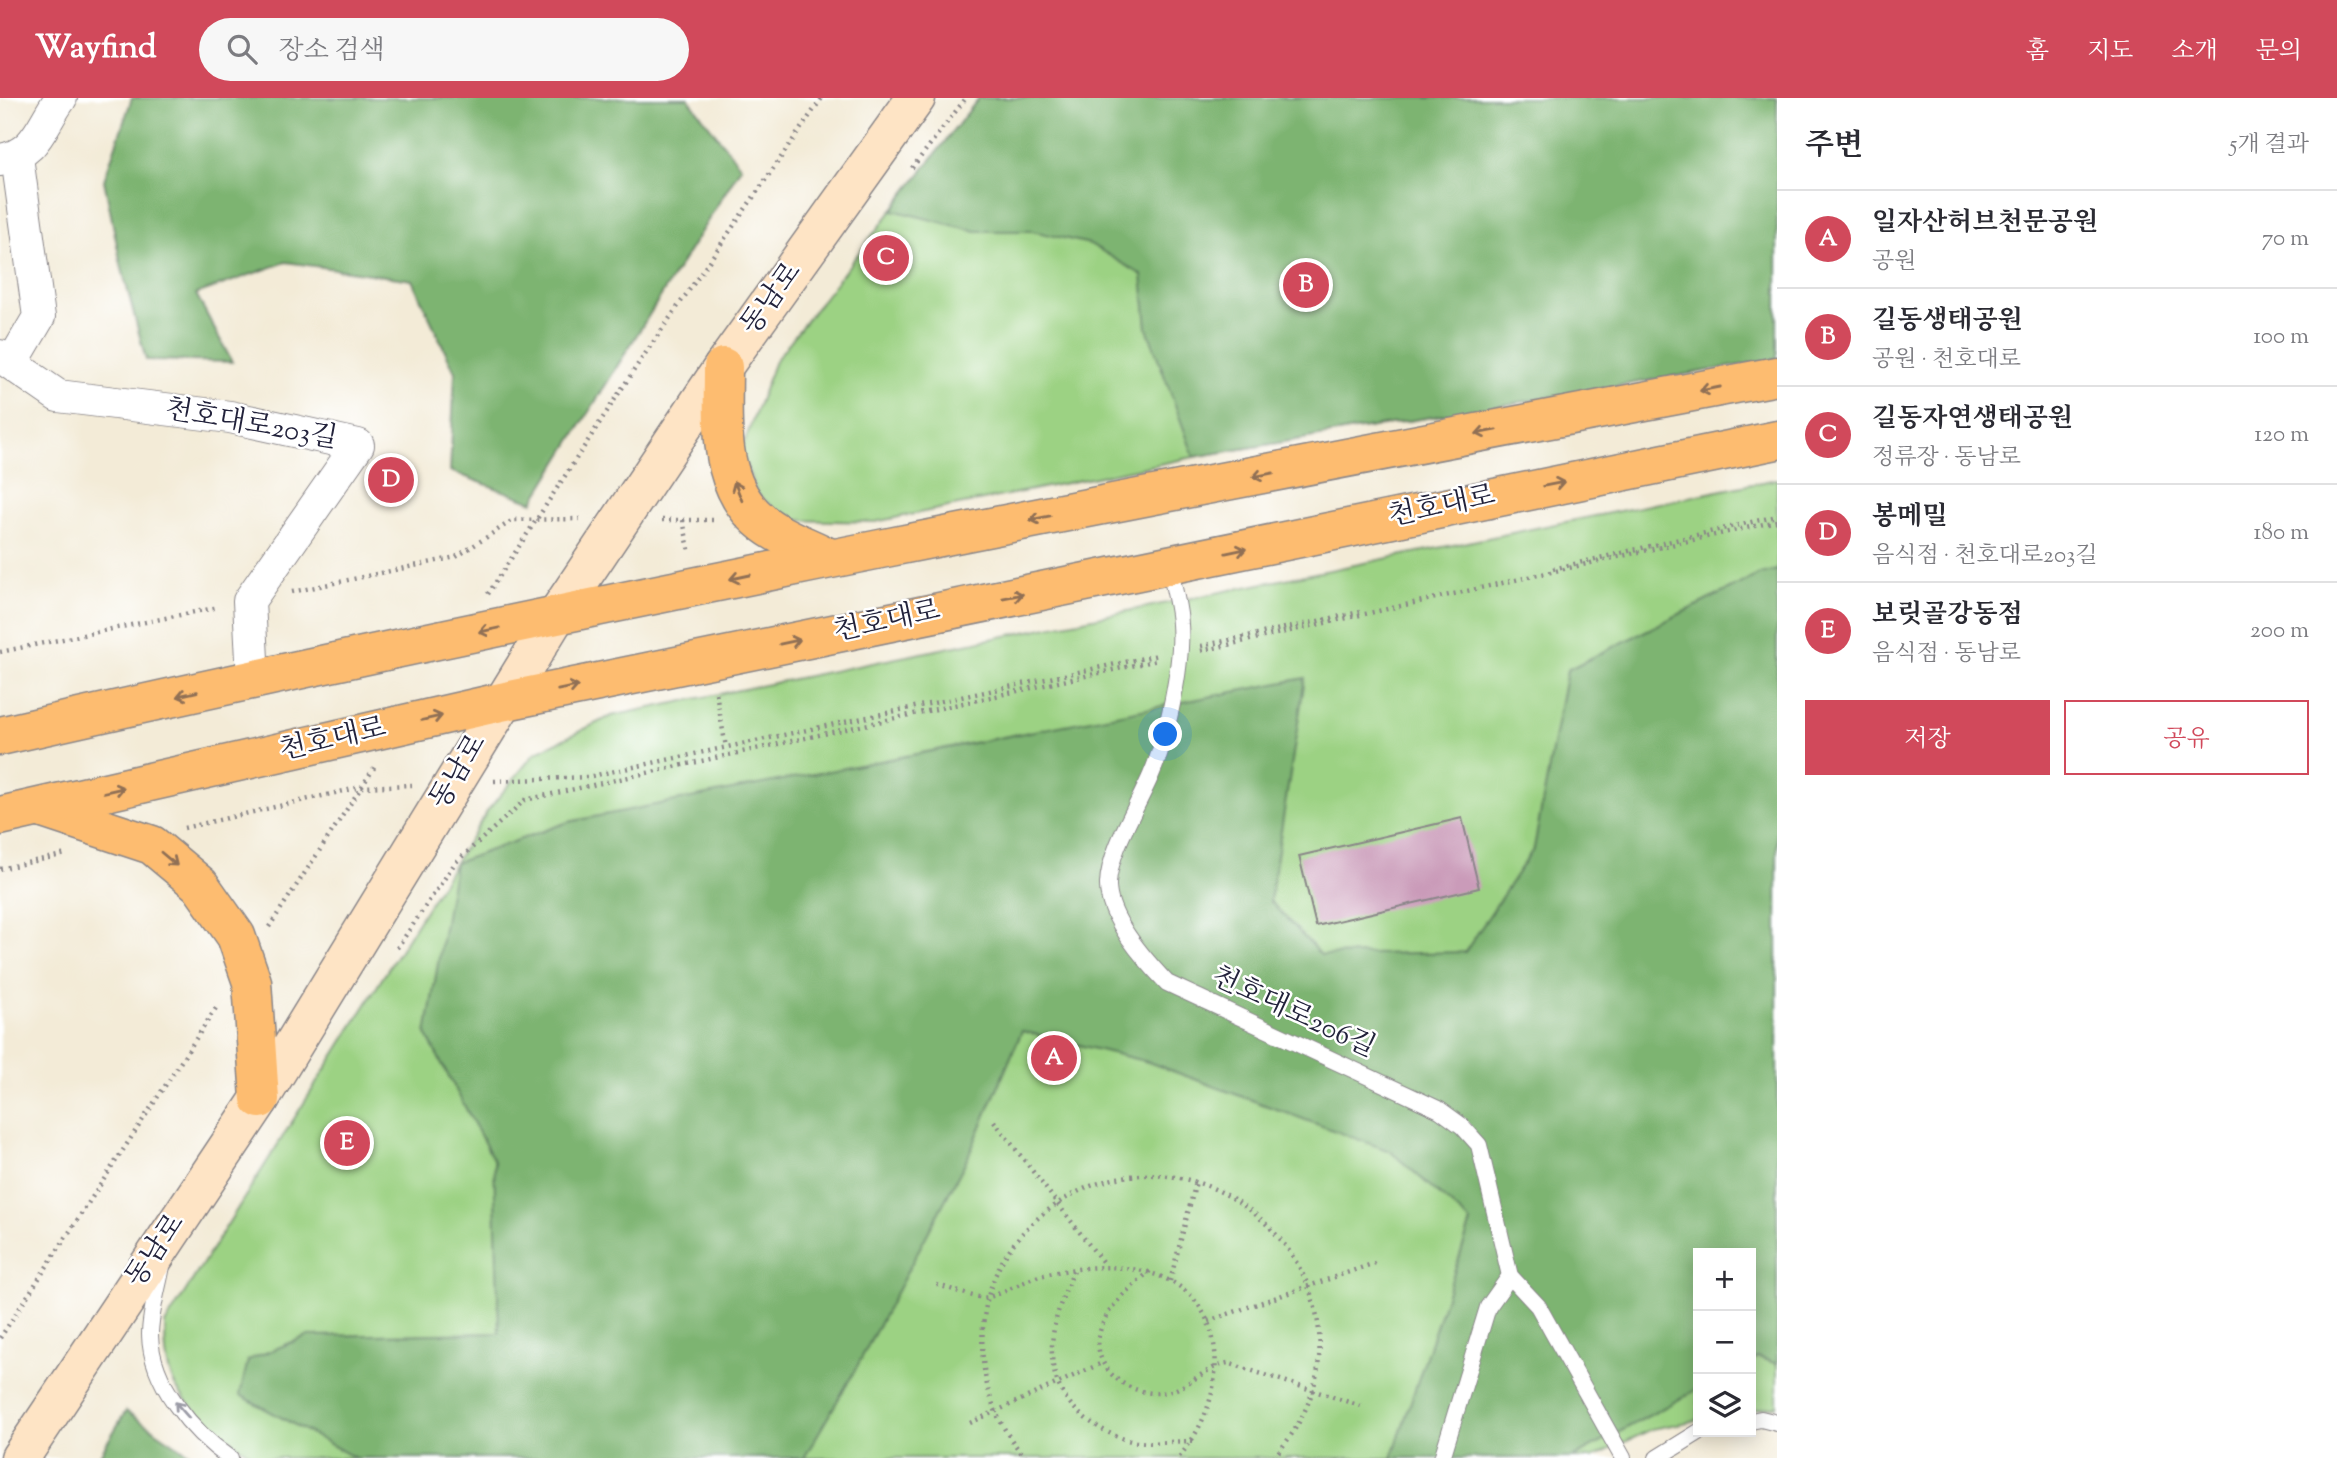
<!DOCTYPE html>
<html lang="ko">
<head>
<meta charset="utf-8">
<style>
  :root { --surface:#fff; --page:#f7f7f7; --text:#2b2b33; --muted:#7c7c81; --line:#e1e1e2; --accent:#d1495b }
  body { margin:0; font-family:"Sorts Mill Goudy","Noto Serif KR",serif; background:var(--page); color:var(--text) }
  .controls { position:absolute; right:21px; bottom:21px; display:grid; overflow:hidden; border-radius:0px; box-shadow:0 4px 18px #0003 }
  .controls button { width:63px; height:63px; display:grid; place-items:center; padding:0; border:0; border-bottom:2px solid var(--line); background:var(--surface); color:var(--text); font:35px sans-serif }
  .you { position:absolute; left:1166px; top:637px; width:24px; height:24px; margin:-18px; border:5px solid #fff; border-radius:50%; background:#1a73e8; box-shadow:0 0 0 10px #1a73e833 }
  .badge { display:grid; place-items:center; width:46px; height:46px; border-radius:50%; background:var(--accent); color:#fff; font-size:23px; font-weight:700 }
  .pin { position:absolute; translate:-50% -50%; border:4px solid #fff; box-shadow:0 2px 7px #0006 }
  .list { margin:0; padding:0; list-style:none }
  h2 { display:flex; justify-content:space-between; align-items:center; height:91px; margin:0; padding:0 28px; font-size:30px }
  h2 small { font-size:23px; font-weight:400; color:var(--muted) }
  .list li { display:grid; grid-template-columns:46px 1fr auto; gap:21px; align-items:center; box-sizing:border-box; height:98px; padding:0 28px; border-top:2px solid var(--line) }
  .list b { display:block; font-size:26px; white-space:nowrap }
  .list p { margin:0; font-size:23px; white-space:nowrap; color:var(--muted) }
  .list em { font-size:23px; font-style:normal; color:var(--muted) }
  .actions { display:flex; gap:14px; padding:21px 28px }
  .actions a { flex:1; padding:16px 0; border:2px solid var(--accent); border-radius:0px; text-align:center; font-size:24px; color:var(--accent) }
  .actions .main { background:var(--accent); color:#fff }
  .icon { flex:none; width:38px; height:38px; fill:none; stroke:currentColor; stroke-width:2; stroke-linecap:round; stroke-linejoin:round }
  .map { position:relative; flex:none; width:1777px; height:1360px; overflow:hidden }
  header { display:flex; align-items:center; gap:42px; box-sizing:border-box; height:98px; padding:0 35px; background:var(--accent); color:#fff }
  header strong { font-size:33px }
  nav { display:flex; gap:38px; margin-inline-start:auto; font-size:24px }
  .search { width:490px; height:63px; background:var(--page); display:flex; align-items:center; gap:18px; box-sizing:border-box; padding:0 24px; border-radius:38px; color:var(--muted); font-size:26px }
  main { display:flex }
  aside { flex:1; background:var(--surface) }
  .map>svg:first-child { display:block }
  .green { fill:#9cd283; stroke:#5f7a5f; stroke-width:2 }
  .forest { fill:#7db471; stroke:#506b56; stroke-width:2 }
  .building { fill:#ca9bb9 }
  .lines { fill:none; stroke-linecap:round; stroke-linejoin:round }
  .lane-casing { stroke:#8a8689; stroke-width:18 }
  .street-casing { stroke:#8a8689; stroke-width:34 }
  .secondary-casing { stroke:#8a8689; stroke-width:41 }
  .primary-casing { stroke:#8a8689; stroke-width:41 }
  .path { stroke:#8a8689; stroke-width:4.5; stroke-dasharray:2 5; stroke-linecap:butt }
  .lane { stroke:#fff; stroke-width:16 }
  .street { stroke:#fff; stroke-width:32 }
  .secondary { stroke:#fee4c5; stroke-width:38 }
  .primary { stroke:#fdbc6f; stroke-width:38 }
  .oneway { stroke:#906f55 }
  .oneway2 { stroke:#9c9ca7 }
  .labels { text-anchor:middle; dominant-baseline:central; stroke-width:5; stroke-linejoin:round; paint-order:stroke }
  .street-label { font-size:28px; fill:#22223b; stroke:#fff }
</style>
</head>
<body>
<header>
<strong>Wayfind</strong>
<div class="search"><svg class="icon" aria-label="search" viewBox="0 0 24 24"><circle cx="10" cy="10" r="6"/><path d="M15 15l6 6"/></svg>장소 검색</div>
<nav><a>홈</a><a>지도</a><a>소개</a><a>문의</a></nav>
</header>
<main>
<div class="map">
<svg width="1777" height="1360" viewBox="0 0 1777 1360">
  <rect width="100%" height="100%" fill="#fff"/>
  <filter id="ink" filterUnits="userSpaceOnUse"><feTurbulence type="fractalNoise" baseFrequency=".0143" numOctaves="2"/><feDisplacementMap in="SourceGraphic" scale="14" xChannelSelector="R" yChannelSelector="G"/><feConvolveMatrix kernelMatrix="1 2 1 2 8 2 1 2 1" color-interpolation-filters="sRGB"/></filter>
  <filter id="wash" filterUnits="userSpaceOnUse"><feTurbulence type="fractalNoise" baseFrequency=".00686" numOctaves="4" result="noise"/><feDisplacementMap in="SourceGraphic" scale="28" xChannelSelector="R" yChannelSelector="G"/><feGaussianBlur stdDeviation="1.57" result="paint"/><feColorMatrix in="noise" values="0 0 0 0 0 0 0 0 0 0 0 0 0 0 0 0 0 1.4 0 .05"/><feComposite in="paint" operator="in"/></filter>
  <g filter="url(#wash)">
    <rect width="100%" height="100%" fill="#f3ebd7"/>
    <g class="green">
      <polygon points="979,0 1777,0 1777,261 1194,359 875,424 788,422 757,396 741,353 775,263"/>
      <path d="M1777,381V1308L1751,1312V1155H1698V1322L1652,1331L1592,1360H258C234,1347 191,1313 176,1289C165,1270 165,1247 165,1226L488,712L535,655L611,618Z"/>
    </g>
    <g class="forest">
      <polygon points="132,0 688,0 741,69 533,404 450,373 455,274 412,182 286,164 196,196 232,264 146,262 121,167 104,82"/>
      <polygon points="979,0 1777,0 1777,261 1194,359 1147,230 1142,177 1090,146 1032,133 976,133 892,112"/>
      <polygon points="1777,472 1777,1266 1758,1259 1751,1263 1751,1155 1698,1155 1698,1291 1572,1360 1392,1360 1471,1124 1390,1053 1148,964 1022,933 968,1059 853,1276 804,1360 355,1360 240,1297 248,1262 307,1238 499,1235 494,1063 426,936 455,765 568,724 1305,580 1270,803 1321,857 1465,854 1534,750 1567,572 1760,476"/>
      <polygon points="126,1313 196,1360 98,1360"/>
    </g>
    <g id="blocks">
      <polygon class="building" points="1462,720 1479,790 1316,828 1299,758"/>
    </g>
  </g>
  <g filter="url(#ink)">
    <use href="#blocks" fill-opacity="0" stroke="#8a8689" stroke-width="2"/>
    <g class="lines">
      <defs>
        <g id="lane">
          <path d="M1169,468C1173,487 1179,507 1180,526C1183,565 1167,641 1151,677C1138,708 1109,753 1108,786C1107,820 1145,862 1167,885L1440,1012L1462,1028L1479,1047L1510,1178L1538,1208L1623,1360"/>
          <path d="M162,1168C158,1190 150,1215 150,1237C151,1285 192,1334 230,1360"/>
          <polyline points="1751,1323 1761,1321 1777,1325"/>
          <polyline points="1442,1360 1488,1209 1510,1178"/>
          <polyline points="1657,1360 1699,1334"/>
        </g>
        <g id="street">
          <path d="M0,62C37,56 41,27 61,0"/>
          <polyline points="0,258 58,298 230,319 358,347 249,503 253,581"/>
          <polyline points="12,265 39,219 17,59"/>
        </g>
        <polyline id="secondary" points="20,1360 260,1001 556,518 723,269 916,0"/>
        <g id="primary">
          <path d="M723,269C723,329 715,399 776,434C793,444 813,451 830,460"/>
          <path d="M0,638C589,504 1183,390 1777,278"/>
          <polyline points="40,710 152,747 200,787 236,838 252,884 260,1001"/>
          <polyline points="0,718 501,604 1777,342"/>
        </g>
      </defs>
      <use href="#lane" class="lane-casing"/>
      <use href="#street" class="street-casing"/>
      <use href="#secondary" class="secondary-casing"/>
      <use href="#primary" class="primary-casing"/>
      <g class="path">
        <polyline points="912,70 966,0"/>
        <polyline points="662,422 713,422"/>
        <polyline points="683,422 690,456"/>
        <polyline points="1553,471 1777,418"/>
        <polyline points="292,494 456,459 513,422 580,421"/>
        <polyline points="488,496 636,269 822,0"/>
        <polyline points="1201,548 1360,514"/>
        <polyline points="1201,553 1777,423"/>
        <polyline points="0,554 219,509"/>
        <polyline points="716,595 726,649"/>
        <polyline points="494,683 587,679 1158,557"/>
        <polyline points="184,730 361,689 412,687"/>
        <polyline points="0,771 66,756"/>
        <polyline points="269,829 376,667"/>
        <polyline points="397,850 455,765 525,702 1158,562"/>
        <polyline points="994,1023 1104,1166"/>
        <path d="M1074,1173C1049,1226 1035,1284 1089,1323C1104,1333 1120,1342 1138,1344C1156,1346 1175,1343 1193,1343"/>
        <path d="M1150,1173C1133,1188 1112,1204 1103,1225C1085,1264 1122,1296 1159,1295C1185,1294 1204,1269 1228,1265L1361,1308"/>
        <polyline points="1170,1183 1196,1084"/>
        <path d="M937,1187C951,1190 976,1202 989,1199C1008,1194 1025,1181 1044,1177C1109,1161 1200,1163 1214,1246C1221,1286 1204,1331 1178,1360"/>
        <polyline points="1208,1223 1375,1165"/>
        <polyline points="0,1240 218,907"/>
        <polyline points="970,1325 1102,1265"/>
        <path d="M1026,1360C989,1320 976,1267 985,1213C991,1175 1012,1140 1043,1116C1205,987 1414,1205 1273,1360"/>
      </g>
      <use href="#lane" class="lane"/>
      <use href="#street" class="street"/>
      <use href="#secondary" class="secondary"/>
      <use href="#primary" class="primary"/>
    </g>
    <defs><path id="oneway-shaft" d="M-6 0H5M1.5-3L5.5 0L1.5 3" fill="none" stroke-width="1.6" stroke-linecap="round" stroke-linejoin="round" transform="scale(1.75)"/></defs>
    <g class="oneway">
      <use href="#oneway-shaft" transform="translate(1710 291) rotate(169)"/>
      <use href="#oneway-shaft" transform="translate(1486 334) rotate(169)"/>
      <use href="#oneway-shaft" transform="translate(1263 377) rotate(169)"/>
      <use href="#oneway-shaft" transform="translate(1554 386) rotate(-11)"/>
      <use href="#oneway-shaft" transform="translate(738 393) rotate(-112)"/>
      <use href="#oneway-shaft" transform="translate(1040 420) rotate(169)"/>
      <use href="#oneway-shaft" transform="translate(1236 453) rotate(-12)"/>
      <use href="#oneway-shaft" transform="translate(740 479) rotate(168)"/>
      <use href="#oneway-shaft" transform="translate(1013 498) rotate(-11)"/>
      <use href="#oneway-shaft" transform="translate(489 532) rotate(168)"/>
      <use href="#oneway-shaft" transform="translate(790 544) rotate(-12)"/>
      <use href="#oneway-shaft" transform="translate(568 590) rotate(-12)"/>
      <use href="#oneway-shaft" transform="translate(187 596) rotate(167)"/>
      <use href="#oneway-shaft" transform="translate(432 620) rotate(-13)"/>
      <use href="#oneway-shaft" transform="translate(114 692) rotate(-13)"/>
      <use href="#oneway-shaft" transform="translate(169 761) rotate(40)"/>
    </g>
    <use class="oneway2" href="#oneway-shaft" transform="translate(182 1312) rotate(-131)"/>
  </g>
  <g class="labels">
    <g class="street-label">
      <text transform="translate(772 201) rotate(-54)">동남로</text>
      <text transform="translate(251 327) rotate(10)">천호대로203길</text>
      <text transform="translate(1442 409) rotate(-12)">천호대로</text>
      <text transform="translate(887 524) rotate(-12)">천호대로</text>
      <text transform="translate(333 642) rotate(-13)">천호대로</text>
      <text transform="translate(459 674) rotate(-59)">동남로</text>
      <text transform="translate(1293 915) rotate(25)">천호대로206길</text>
      <text transform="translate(156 1153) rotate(-56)">동남로</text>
    </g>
  </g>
</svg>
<div class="controls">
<button>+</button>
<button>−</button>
<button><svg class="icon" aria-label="layers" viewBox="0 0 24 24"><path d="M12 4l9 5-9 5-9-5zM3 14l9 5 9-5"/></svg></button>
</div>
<div class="you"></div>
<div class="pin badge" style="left:1054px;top:960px">A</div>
<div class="pin badge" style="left:1306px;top:187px">B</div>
<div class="pin badge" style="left:886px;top:160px">C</div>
<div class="pin badge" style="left:391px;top:382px">D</div>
<div class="pin badge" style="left:347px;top:1045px">E</div>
</div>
<aside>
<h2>주변<small>5개 결과</small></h2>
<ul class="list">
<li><span class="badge">A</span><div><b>일자산허브천문공원</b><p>공원</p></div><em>70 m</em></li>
<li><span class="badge">B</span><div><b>길동생태공원</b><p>공원 · 천호대로</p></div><em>100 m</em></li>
<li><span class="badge">C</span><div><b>길동자연생태공원</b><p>정류장 · 동남로</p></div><em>120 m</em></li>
<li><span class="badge">D</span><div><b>봉메밀</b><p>음식점 · 천호대로203길</p></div><em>180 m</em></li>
<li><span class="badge">E</span><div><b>보릿골강동점</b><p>음식점 · 동남로</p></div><em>200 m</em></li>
</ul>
<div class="actions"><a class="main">저장</a><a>공유</a></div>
</aside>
</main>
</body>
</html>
